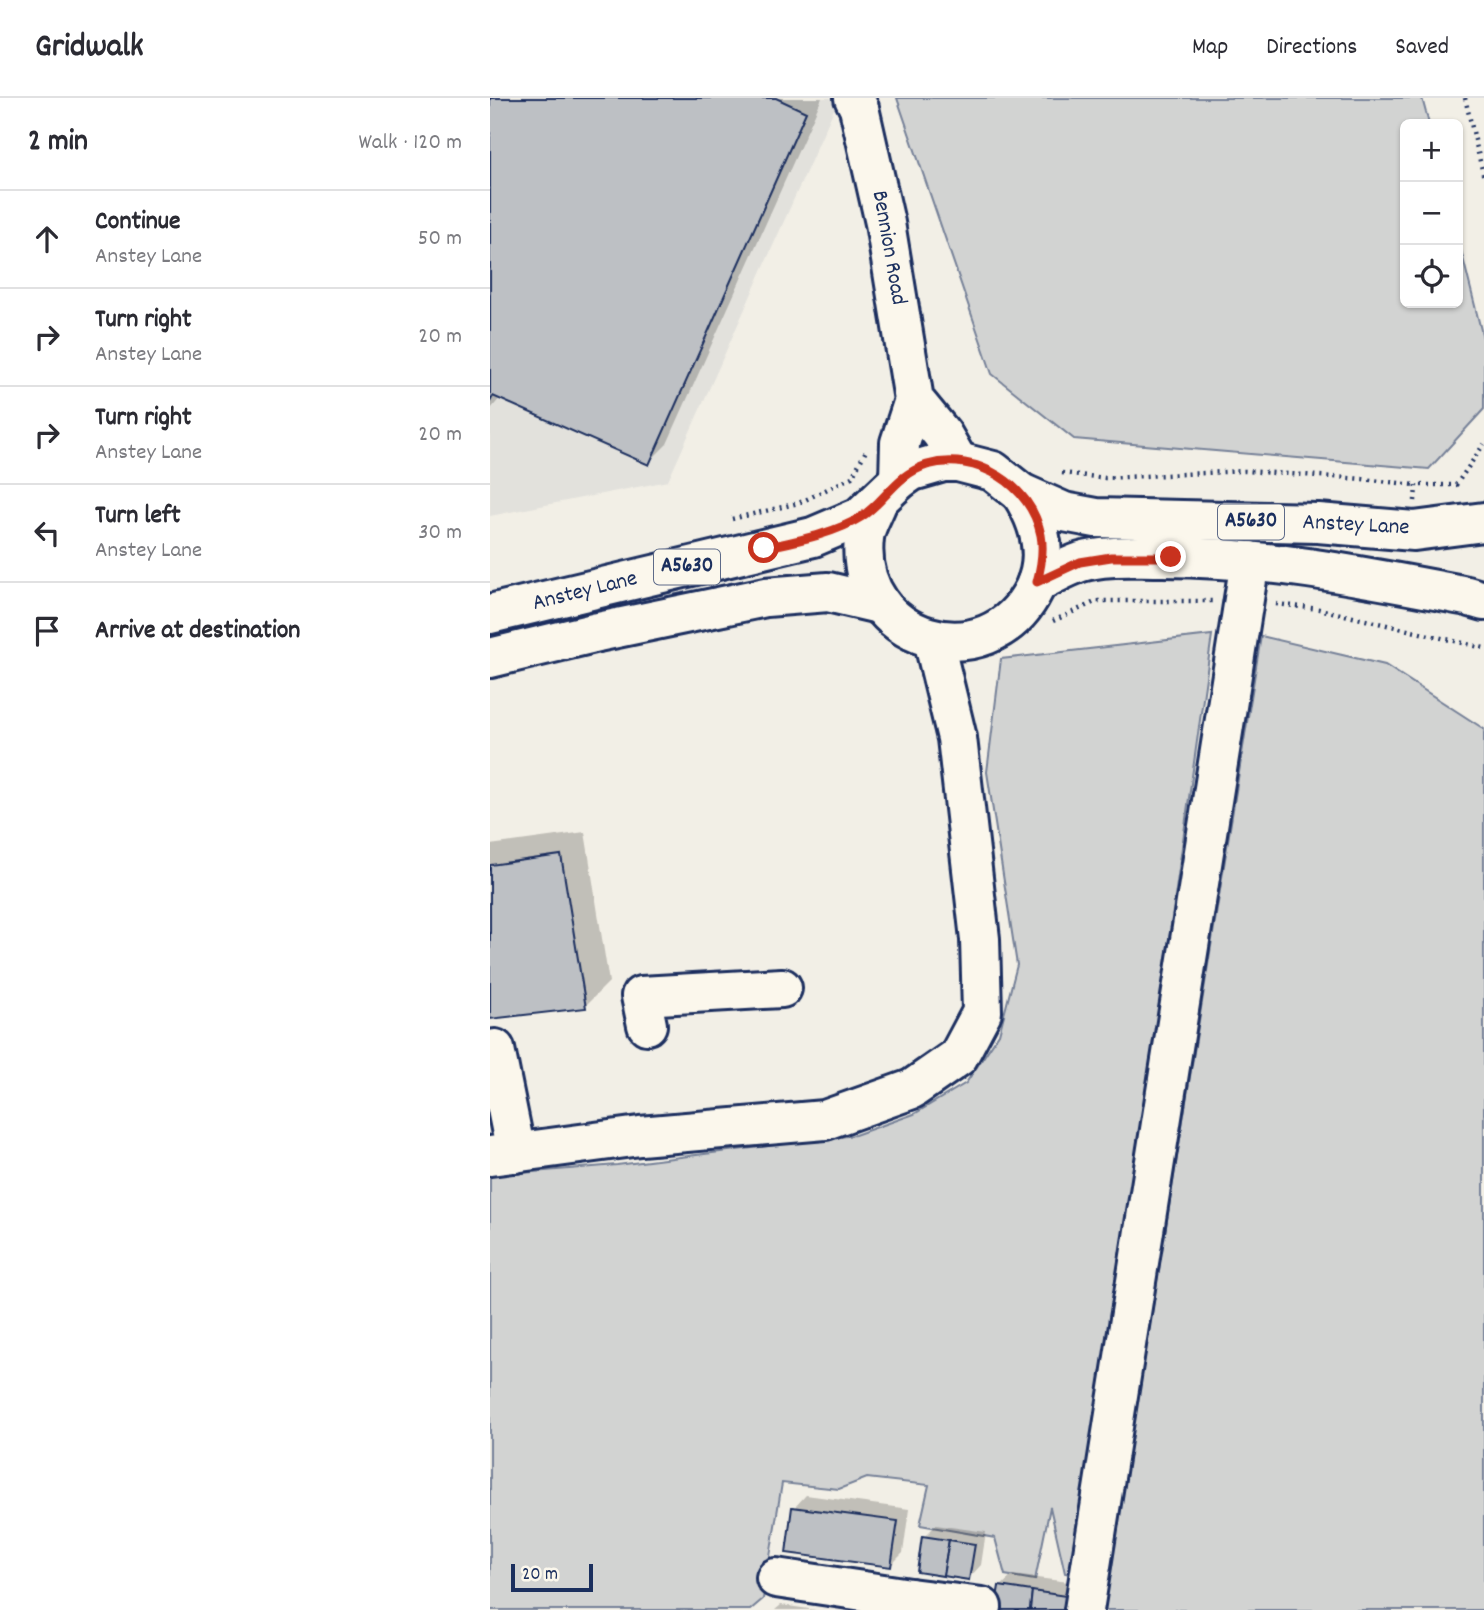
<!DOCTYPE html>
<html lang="en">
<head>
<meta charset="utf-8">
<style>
  :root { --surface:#fff; --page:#f7f7f7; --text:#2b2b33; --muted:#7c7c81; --line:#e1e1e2 }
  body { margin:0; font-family:Dekko,sans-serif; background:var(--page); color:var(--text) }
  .controls { position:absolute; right:21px; top:21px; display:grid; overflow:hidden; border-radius:10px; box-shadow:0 2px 5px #0004 }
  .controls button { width:63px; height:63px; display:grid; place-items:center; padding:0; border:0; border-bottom:2px solid var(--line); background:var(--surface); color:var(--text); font:35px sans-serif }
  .scale { position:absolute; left:21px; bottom:18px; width:82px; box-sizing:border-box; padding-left:7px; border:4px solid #1b2f5e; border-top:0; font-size:19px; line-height:24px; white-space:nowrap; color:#1b2f5e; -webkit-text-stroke:5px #fbf7ec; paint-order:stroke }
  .stop { position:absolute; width:21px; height:21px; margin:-16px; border:5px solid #c8321e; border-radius:50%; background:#fff }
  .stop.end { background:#c8321e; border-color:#fff; box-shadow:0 2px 7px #0008 }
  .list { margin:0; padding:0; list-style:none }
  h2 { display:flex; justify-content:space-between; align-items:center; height:91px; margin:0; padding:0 28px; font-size:30px }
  h2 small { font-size:23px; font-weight:400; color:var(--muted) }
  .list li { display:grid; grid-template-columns:46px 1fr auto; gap:21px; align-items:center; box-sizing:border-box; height:98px; padding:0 28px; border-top:2px solid var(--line) }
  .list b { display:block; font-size:26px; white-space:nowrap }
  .list p { margin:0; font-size:23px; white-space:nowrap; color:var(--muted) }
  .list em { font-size:23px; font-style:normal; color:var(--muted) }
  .icon { flex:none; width:38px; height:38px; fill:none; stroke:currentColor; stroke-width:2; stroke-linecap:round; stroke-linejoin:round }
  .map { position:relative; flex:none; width:994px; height:1512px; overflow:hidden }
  header { display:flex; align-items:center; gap:42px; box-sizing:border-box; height:98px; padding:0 35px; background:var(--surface); border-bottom:2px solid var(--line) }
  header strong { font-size:33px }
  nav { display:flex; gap:38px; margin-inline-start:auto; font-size:24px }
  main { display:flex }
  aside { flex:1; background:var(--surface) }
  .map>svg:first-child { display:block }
  .built { fill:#e2e1dc }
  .green { fill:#d2d3d2; stroke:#768198; stroke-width:2 }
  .shadow { fill:#0003 }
  .building { fill:#bdc0c4; stroke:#1b2f5e; stroke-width:2 }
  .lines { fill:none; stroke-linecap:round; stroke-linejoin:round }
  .minor-casing { stroke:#1b2f5e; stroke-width:44 }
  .major-casing { stroke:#1b2f5e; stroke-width:44 }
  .path { stroke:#1b2f5e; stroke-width:4.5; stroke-dasharray:2 5; stroke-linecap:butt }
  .minor { stroke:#fbf7ec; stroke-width:38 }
  .major { stroke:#fbf7ec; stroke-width:38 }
  .route { stroke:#c8321e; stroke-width:9 }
  .labels { text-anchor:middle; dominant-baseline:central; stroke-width:5; stroke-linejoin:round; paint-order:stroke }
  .shield { fill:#fbf7ec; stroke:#5e6b89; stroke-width:2 }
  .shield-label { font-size:21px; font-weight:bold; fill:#1b2f5e }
  .street-label { font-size:23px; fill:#1b2f5e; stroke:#fbf7ec }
</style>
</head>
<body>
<header>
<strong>Gridwalk</strong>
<nav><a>Map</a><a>Directions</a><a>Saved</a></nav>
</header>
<main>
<aside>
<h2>2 min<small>Walk · 120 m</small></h2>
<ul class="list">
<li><svg class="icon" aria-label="ahead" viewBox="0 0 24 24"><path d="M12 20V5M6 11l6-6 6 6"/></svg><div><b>Continue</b><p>Anstey Lane</p></div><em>50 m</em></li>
<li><svg class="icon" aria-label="right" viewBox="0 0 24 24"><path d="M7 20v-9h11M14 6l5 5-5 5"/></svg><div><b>Turn right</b><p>Anstey Lane</p></div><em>20 m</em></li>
<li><svg class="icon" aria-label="right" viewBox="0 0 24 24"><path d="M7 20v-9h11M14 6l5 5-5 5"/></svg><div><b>Turn right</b><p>Anstey Lane</p></div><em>20 m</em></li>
<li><svg class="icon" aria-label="left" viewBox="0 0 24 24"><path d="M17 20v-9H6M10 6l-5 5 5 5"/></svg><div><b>Turn left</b><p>Anstey Lane</p></div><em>30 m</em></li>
<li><svg class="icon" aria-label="arrive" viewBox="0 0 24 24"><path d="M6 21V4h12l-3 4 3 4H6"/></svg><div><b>Arrive at destination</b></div></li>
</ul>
</aside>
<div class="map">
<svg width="994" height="1512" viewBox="0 0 994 1512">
  <rect width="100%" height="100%" fill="#f2efe6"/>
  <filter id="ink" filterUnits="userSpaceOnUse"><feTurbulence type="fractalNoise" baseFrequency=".0143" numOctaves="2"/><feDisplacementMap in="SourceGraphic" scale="14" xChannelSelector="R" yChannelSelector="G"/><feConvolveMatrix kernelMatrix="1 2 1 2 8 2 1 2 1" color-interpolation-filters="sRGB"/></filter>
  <g filter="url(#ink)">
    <polygon class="built" points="0,0 349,0 178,383 0,418"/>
    <g class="green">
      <polygon points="407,0 932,0 939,26 915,26 915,205 968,205 968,140 994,244 994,311 939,371 584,341 502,276"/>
      <polygon points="722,537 589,1478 575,1475 560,1409 545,1482 515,1477 505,1440 430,1427 439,1387 377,1380 349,1391 292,1385 273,1501 260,1512 0,1512 0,1075 7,1077 127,1067 365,1037 424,1016 476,985 509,936 527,867 497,674 511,561"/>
      <polygon points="771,538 895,567 994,631 994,1512 614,1512"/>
    </g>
    <g class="shadow">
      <polygon points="0,0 332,0 177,346 158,365 11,299 0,312"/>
      <polygon points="95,734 119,884 95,908 0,919 0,747"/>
      <polygon points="316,1397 419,1411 413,1455 401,1467 304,1410"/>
      <polygon points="446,1427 496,1434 491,1467 479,1480 434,1439"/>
      <polygon points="523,1477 587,1485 584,1512 507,1512 510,1489"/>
      <polygon points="291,1507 326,1512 285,1512"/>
    </g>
    <g class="building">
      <polygon points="0,0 286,0 316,14 159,367 3,298 0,304"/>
      <polygon points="71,757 96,910 0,921 0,767"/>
      <polygon points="302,1409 408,1423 401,1469 296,1455"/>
      <polygon points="432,1438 459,1442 453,1478 427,1474"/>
      <polygon points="459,1442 485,1446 479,1482 453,1478"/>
      <polygon points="509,1488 542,1493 540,1512 505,1512"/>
      <polygon points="542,1493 576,1498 574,1512 540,1512"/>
    </g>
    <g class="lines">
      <defs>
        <g id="minor">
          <polyline points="364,0 369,10 395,125 424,302 410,345 409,382"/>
          <polyline points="424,302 452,336 468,364"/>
          <polyline points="157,927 151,898 292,890"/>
          <polyline points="5,951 26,1055"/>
          <polyline points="0,1058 150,1038 335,1022 422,991 468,959 492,914 490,841 467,640 443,541"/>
          <polyline points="286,1480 420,1500"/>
          <polyline points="418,1512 420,1500 492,1509"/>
          <polyline points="594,1512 760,463"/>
        </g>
        <g id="major">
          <path d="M387,405C383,416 375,428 374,440C363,542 498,584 544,491C560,458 550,425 531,395"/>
          <path d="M547,484C561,478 576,469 591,464C614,457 641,459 665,459C772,458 873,478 977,498L994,503"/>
          <polyline points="0,516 323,439 370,419 409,382 422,373 453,364 468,364 503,373 531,395 574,414 606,420 828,425 924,433 994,424"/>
          <polyline points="0,560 108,534 276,499 338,494 389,506"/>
        </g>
      </defs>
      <use href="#minor" class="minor-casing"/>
      <use href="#major" class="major-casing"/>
      <g class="path">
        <polyline points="975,0 994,80"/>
        <polyline points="572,375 615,380 755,373 873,381 926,387"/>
        <polyline points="925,403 926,387 966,387 994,346"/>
        <polyline points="242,421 309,405 362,379 377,351"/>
        <polyline points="786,506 829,511 994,550"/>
        <polyline points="563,523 607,503 722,503"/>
      </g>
      <use href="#minor" class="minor"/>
      <use href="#major" class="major"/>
    </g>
  </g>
  <g class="lines" filter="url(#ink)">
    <path class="route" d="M274,450C305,443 344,436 371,419C396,403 405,377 437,367C487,353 541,387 551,437C554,453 551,469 547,484L590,464L621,459H681"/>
  </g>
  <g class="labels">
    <g class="shield">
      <rect x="728" y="406.5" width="66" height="35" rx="5"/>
      <rect x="164" y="451.5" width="66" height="35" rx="5"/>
    </g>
    <g class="shield-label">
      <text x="761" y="424">A5630</text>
      <text x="197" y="469">A5630</text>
    </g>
    <g class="street-label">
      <text transform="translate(398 150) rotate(80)">Bennion Road</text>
      <text transform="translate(866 428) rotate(3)">Anstey Lane</text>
      <text transform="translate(95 494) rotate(-14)">Anstey Lane</text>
    </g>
  </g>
</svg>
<div class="controls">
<button>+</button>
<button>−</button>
<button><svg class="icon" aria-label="locate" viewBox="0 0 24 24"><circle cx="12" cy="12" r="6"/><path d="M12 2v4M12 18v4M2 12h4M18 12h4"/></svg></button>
</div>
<div class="scale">20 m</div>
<div class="stop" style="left:274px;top:450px"></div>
<div class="stop end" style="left:681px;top:459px"></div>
</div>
</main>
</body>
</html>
